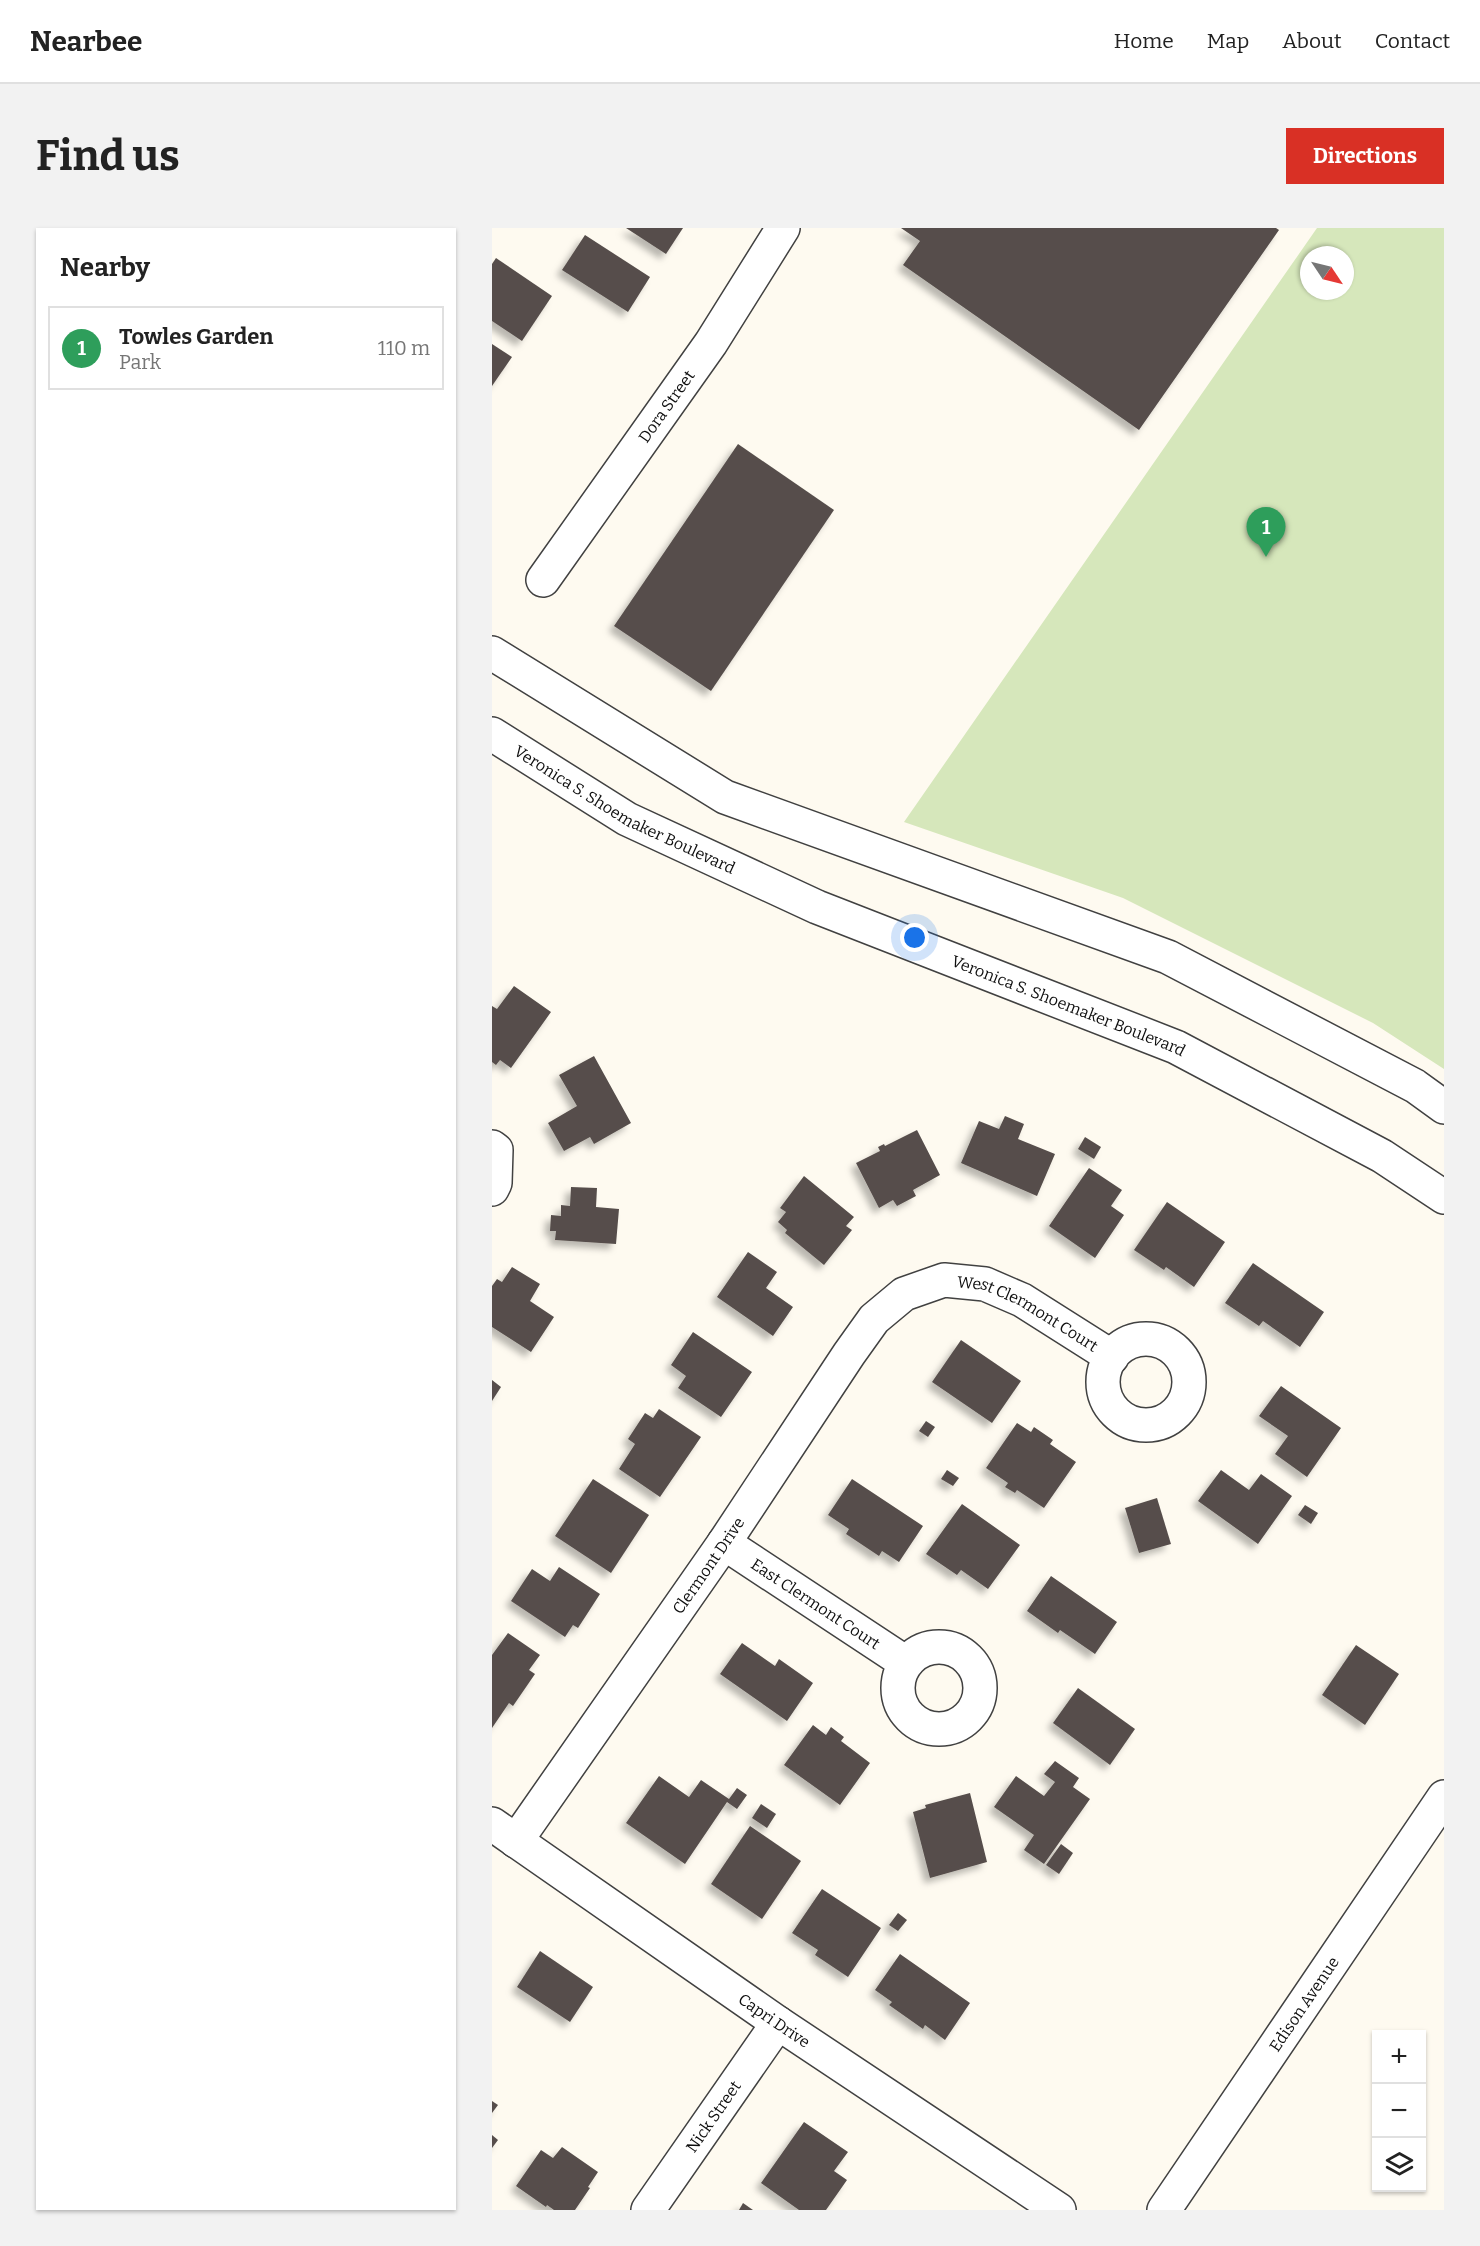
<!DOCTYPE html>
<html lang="en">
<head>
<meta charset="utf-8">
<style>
  :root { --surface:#fff; --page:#f2f2f2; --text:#222; --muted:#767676; --line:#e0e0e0; --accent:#d93025 }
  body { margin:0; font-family:Bitter,serif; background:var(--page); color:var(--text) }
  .controls { position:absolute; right:18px; bottom:18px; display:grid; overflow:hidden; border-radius:0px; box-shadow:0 2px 4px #0004 }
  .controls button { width:54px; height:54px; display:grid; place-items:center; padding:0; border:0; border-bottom:2px solid var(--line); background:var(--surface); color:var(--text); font:30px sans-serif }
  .compass { position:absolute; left:808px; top:18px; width:54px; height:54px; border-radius:50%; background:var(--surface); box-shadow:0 2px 4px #0004; rotate:125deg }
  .you { position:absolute; left:423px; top:710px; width:21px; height:21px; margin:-15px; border:4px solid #fff; border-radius:50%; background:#1a73e8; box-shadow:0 0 0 9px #1a73e833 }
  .badge { display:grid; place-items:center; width:39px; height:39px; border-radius:50%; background:var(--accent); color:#fff; font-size:20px; font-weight:700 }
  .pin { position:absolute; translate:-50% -50px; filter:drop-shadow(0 2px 3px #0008) }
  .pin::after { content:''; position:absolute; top:32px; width:21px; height:18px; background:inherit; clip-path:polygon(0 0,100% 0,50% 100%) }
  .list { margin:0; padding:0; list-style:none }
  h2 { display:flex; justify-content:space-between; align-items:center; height:78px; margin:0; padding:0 24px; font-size:26px }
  h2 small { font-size:20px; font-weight:400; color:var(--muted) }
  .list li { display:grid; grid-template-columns:39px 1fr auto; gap:18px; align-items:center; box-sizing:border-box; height:84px; margin:0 12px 12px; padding:0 12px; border:2px solid var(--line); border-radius:0px }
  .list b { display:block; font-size:22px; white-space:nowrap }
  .list p { margin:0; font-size:20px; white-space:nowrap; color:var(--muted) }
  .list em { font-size:20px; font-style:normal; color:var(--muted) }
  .icon { flex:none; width:33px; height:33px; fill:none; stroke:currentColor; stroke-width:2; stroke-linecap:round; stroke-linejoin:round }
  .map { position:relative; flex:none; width:952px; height:1982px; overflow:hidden; border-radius:0px }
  header { display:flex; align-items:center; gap:36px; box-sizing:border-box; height:84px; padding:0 30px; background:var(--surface); border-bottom:2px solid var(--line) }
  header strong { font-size:28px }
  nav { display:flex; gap:33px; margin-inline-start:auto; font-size:21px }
  .intro { display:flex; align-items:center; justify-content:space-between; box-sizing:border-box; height:144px; padding:0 36px }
  h1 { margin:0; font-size:42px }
  .button { padding:15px 27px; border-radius:0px; background:var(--accent); color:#fff; font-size:21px; font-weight:700 }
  main { display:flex; gap:36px; padding:0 36px }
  aside { flex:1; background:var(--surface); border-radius:0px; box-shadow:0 2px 4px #0004 }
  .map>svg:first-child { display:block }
  .green { fill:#d6e7bb; fill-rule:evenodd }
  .building { fill:#564e4b; filter:url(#shadow) }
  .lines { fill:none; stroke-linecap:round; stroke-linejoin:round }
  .minor-casing { stroke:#414141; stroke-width:36 }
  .minor { stroke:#fff; stroke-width:33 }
  .labels { text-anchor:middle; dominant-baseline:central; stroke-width:6; stroke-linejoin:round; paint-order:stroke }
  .street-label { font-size:16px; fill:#0e0e0e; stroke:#fff }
</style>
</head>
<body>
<header>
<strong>Nearbee</strong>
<nav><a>Home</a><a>Map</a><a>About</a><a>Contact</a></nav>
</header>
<div class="intro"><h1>Find us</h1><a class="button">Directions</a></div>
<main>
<aside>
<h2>Nearby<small></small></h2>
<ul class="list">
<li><span class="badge" style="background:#2e9e5b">1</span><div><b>Towles Garden</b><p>Park</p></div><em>110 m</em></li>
</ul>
</aside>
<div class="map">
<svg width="952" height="1982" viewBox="0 0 952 1982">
  <defs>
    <filter id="shadow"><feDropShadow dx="-5.5" dy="5.5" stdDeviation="3" flood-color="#0004"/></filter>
  </defs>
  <rect width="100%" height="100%" fill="#fefaf0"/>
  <path class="green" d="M825,0H952V841L881,795L631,670L412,594ZM817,27H853V63H817Z"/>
  <g class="building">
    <polygon points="134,0 191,0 174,26"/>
    <polygon points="409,0 784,0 787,2 647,202 411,37 428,13"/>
    <polygon points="93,7 158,49 136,84 70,42"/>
    <polygon points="4,30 60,68 30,113 0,93 0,36"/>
    <polygon points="0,116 20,129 0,158"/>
    <polygon points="246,216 342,282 219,463 122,398"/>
    <polygon points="22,758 59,784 19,840 8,832 4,837 0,834 0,778 5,781"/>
    <polygon points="102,828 139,895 102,916 98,909 72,923 56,895 85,878 67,847"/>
    <polygon points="513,888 532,896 526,911 563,926 545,968 469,935 487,893 507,901"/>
    <polygon points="425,902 448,947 421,962 424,968 405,978 401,972 387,980 364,935 388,923 386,919 392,916 393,918"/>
    <polygon points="593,909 609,919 602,931 586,921"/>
    <polygon points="597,940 630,962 619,978 632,987 603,1030 557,998"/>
    <polygon points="312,948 362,989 354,998 360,1002 332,1037 293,1005 295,1002 286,994 294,984 288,980"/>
    <polygon points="79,959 105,960 104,979 127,981 124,1016 63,1012 64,1003 58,1003 59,987 69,988 69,977 78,978"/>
    <polygon points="675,974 733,1014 702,1059 674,1039 672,1042 642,1022"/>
    <polygon points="256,1024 285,1044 274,1060 301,1079 281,1108 225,1069"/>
    <polygon points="761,1035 832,1084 808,1119 771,1093 767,1098 733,1075"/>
    <polygon points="20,1039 48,1056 38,1073 62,1089 39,1124 0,1099 0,1058 5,1051 10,1054"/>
    <polygon points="201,1104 260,1144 229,1189 186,1160 194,1148 179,1137"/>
    <polygon points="469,1112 529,1153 500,1195 440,1154"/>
    <polygon points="0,1152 9,1159 0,1173"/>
    <polygon points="789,1158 849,1200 815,1249 783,1226 796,1208 767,1188"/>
    <polygon points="167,1181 209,1209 168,1269 127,1241 143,1216 136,1211 153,1185 161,1190"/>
    <polygon points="434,1193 443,1199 436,1209 427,1203"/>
    <polygon points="525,1195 539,1204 542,1199 561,1212 558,1216 584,1234 552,1280 525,1262 523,1265 513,1259 516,1255 494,1240"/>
    <polygon points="455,1242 467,1250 461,1258 449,1251"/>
    <polygon points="729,1242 757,1262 769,1246 800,1268 766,1316 706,1273"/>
    <polygon points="101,1251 157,1287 119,1345 63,1308"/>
    <polygon points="360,1251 431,1298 407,1334 390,1323 387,1328 354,1306 357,1301 336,1287"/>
    <polygon points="665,1270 679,1316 647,1325 633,1280"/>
    <polygon points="470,1276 528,1317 496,1361 469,1342 465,1347 434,1326"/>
    <polygon points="813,1277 826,1285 819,1296 806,1287"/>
    <polygon points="67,1339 108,1366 86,1400 81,1397 73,1409 19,1373 40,1341 58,1353"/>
    <polygon points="559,1348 625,1394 603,1426 568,1402 566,1405 535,1383"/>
    <polygon points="16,1405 48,1427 37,1442 43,1446 21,1478 17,1475 0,1500 0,1427"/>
    <polygon points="250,1415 283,1438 287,1431 321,1455 295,1493 228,1446"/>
    <polygon points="864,1417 907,1446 873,1497 830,1467"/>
    <polygon points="586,1460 643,1501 618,1537 561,1495"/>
    <polygon points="321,1497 334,1507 339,1499 352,1509 349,1513 378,1535 348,1577 292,1537"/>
    <polygon points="563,1533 587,1550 581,1559 598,1571 552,1636 532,1622 542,1607 502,1579 524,1548 552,1568 563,1554 552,1546"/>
    <polygon points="167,1548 197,1569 209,1552 237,1571 245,1560 255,1567 245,1581 235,1574 193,1636 134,1595"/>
    <polygon points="478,1565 495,1634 438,1650 421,1584 434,1580 433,1577"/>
    <polygon points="269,1576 284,1586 275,1600 260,1590"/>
    <polygon points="258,1598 309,1633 270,1691 219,1656"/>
    <polygon points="569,1616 581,1625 567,1646 554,1637"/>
    <polygon points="330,1661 389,1700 356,1749 323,1727 326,1722 300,1705"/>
    <polygon points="406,1685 415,1692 406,1703 397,1697"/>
    <polygon points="48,1723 101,1759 78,1794 25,1759"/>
    <polygon points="408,1726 478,1775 453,1812 433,1797 431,1801 397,1777 400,1774 383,1762"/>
    <polygon points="0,1873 6,1877 0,1885"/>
    <polygon points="312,1894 356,1924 342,1943 355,1952 334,1982 307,1982 269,1955"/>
    <polygon points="0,1907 6,1912 0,1920"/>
    <polygon points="70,1919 106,1944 96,1959 98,1960 83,1982 62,1982 55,1977 54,1979 24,1958 49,1922 61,1930"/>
    <polygon points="251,1975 261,1982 247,1982"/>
  </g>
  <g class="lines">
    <defs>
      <g id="minor">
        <path id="s1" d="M51,352L219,115L291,0"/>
        <polyline points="0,425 233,569 676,729 923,858 952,879"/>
        <path id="s2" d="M0,506L135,591L325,679L684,819L890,928L952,969"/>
        <polyline points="0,919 4,922 3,955 0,961"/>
        <circle cx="654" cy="1154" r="43"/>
        <path id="s3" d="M232,1315L414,1435"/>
        <circle cx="447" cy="1460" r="41"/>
        <path id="s4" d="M0,1596L286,1795L567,1982"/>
        <path id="s5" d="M24,1613L232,1315L357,1126L382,1091L412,1066L452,1052L493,1056L530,1072L620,1129"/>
        <path id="s6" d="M156,1982L286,1795"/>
        <path id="s7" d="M672,1982L952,1569"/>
      </g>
    </defs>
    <use href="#minor" class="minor-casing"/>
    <use href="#minor" class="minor"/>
  </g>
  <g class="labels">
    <g class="street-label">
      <text stroke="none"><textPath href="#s1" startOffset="213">Dora Street</textPath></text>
      <text stroke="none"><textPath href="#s2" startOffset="153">Veronica S. Shoemaker Boulevard</textPath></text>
      <text stroke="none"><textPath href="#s2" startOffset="639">Veronica S. Shoemaker Boulevard</textPath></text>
      <text stroke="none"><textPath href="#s5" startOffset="806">West Clermont Court</textPath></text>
      <text stroke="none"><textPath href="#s5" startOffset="336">Clermont Drive</textPath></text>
      <text stroke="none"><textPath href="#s3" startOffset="110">East Clermont Court</textPath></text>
      <text stroke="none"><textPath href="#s7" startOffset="249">Edison Avenue</textPath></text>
      <text stroke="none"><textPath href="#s4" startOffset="344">Capri Drive</textPath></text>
      <text stroke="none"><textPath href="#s6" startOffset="114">Nick Street</textPath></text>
    </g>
  </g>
</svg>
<div class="controls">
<button>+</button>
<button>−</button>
<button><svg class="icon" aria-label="layers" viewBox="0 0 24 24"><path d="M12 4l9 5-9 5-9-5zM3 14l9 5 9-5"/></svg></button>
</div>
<svg class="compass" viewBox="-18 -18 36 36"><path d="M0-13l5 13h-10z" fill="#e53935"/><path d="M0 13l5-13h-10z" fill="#767676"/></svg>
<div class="you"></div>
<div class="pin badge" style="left:774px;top:329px;background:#2e9e5b">1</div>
</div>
</main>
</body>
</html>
